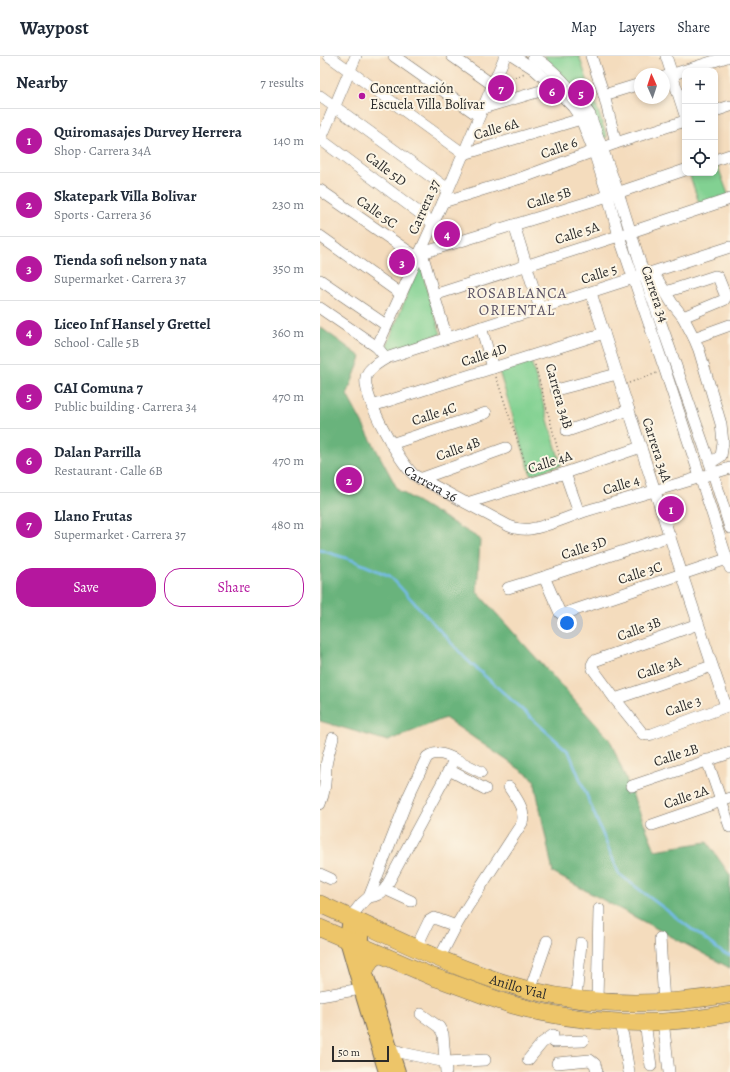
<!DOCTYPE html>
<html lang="en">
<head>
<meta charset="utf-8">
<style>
  :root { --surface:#fff; --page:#f2f2f3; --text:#1f2937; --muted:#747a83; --line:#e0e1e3; --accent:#b5179e }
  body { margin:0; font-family:Alegreya,serif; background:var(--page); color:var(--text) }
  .controls { position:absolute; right:12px; top:12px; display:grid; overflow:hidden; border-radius:8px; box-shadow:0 2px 6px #0003 }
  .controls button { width:36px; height:36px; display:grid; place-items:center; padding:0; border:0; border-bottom:1px solid var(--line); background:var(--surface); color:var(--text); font:20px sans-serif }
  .compass { position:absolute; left:314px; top:12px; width:36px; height:36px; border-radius:50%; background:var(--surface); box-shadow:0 2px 6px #0003; rotate:357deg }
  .scale { position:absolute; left:12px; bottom:10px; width:57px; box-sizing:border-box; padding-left:4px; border:2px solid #2b2b2b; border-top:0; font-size:11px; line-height:14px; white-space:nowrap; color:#2b2b2b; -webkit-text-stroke:3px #fcf5e5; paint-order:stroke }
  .you { position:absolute; left:247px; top:567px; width:14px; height:14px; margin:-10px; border:3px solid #fff; border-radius:50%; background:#1a73e8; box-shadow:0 0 0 6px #1a73e833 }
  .badge { display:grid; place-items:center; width:26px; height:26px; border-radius:50%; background:var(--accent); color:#fff; font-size:13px; font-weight:700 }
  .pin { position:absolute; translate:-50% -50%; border:2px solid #fff; box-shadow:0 1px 4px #0006 }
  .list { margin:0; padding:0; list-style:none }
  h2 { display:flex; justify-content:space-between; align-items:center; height:52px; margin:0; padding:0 16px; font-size:17px }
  h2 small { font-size:13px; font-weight:400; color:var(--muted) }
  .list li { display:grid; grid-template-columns:26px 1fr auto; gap:12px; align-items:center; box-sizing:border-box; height:64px; padding:0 16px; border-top:1px solid var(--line) }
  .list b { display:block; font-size:15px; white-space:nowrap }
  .list p { margin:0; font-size:13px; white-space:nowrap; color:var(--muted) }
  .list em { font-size:13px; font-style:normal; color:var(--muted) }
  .actions { display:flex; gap:8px; padding:12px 16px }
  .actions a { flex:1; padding:9px 0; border:1px solid var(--accent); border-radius:16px; text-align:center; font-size:14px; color:var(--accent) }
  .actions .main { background:var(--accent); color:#fff }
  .icon { flex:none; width:22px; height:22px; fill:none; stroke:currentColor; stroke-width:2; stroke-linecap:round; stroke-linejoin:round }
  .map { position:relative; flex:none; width:410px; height:1016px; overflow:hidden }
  header { display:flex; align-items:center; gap:24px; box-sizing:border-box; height:56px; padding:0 20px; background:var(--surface); border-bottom:1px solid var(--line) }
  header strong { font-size:19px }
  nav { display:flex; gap:22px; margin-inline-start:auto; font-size:14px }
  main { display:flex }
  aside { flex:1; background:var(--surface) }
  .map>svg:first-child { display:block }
  .green { fill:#82d192; stroke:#567e5e }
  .forest { fill:#69b37c; stroke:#4a6f54 }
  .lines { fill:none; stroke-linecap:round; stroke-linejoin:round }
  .stream { stroke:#76bced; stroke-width:2.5 }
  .building { fill:#b9a1d1 }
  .minor-casing { stroke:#71695e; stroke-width:12 }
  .major-casing { stroke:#71695e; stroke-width:16 }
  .highway-casing { stroke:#71695e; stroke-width:18 }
  .path { stroke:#71695e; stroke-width:1.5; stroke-dasharray:1 3; stroke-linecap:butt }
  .minor { stroke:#fff; stroke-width:11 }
  .major { stroke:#edc569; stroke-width:14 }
  .highway { stroke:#edc569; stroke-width:17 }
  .poi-dot { fill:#b5179e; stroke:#fcf5e5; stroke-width:1.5 }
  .labels { text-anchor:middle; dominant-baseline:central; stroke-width:4; stroke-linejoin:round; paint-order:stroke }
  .poi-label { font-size:14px; fill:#2b2b2b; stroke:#fcf5e5; text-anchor:start }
  .street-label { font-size:14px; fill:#2b2b2b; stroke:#fcf5e5 }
  .neighbourhood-label { font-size:15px; letter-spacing:1px; fill:#5d5465; stroke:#fcf5e5 }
</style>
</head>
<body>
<header>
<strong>Waypost</strong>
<nav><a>Map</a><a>Layers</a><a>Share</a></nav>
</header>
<main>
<aside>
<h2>Nearby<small>7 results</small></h2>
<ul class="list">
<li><span class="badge">1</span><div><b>Quiromasajes Durvey Herrera</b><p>Shop · Carrera 34A</p></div><em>140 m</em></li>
<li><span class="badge">2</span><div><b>Skatepark Villa Bolivar</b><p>Sports · Carrera 36</p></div><em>230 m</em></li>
<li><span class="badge">3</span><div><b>Tienda sofi nelson y nata</b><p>Supermarket · Carrera 37</p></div><em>350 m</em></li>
<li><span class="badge">4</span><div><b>Liceo Inf Hansel y Grettel</b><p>School · Calle 5B</p></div><em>360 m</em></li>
<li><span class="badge">5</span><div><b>CAI Comuna 7</b><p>Public building · Carrera 34</p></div><em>470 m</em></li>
<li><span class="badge">6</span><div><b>Dalan Parrilla</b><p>Restaurant · Calle 6B</p></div><em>470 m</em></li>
<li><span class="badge">7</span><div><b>Llano Frutas</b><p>Supermarket · Carrera 37</p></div><em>480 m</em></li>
</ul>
<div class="actions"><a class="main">Save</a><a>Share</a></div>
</aside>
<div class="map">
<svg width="410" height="1016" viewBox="0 0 410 1016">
  <rect width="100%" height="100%" fill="#fcf5e5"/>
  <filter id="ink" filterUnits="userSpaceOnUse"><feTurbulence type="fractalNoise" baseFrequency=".025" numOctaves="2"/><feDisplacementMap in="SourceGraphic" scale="8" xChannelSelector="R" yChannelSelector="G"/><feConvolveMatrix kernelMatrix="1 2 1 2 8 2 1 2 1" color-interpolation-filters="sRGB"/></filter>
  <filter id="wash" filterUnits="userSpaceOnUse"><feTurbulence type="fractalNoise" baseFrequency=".012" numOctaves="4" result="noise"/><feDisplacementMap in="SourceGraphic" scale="16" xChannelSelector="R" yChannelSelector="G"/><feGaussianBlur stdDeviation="0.9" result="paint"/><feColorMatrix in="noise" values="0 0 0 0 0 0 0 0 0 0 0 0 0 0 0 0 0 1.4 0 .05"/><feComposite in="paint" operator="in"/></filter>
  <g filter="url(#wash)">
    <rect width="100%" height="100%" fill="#f4dcbd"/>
    <g class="green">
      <polygon points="224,0 259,0 287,81 281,83 268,49"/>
      <polygon points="395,108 397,108 409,141 380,150 369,117 395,117"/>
      <polygon points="100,206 109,242 121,278 64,297"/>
      <polygon points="211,305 241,409 211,419 179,315"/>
    </g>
    <polygon class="forest" points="0,271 41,301 27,339 78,434 160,483 157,536 290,684 335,794 387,786 410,819 410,912 233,817 214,723 125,662 68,685 0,665"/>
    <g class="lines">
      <polyline class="stream" points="0,494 32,504 70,520 146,603 249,696 299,818 403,897 410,899"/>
    </g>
    <g id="blocks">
      <polygon class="building" points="260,26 270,42 264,46 252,31"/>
    </g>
  </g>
  <g filter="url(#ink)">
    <use href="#blocks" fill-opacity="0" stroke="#71695e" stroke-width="1"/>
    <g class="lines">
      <defs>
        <g id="minor">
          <polyline points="9,0 144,98 261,63"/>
          <polyline points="74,0 159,60"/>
          <polyline points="132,0 173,29"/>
          <path id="s1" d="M185,0L123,146L57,291L66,302C59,307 48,312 46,321C42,340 79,406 94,419L189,470C196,473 202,474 210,473C230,470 249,460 269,454C316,440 363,427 410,412"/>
          <polyline points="194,0 214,13 234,31 253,51 261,63 274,96 288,140 299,180 345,314 410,512"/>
          <path d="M213,0C235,14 255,37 270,59L298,136L324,219L390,407L410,472"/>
          <polyline points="271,0 284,39 296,87"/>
          <polyline points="346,0 365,59"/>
          <polyline points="344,21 410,0"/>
          <polyline points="284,39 320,28"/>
          <polyline points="0,40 128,133"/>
          <polyline points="163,52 234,31"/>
          <polyline points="395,55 410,50"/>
          <polyline points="0,83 113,167"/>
          <polyline points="0,85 36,0"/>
          <polyline points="395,104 410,99"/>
          <polyline points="0,134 98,202"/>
          <polyline points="123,146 201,122 296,87 365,65"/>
          <polyline points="194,169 220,253"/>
          <polyline points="0,180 81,238"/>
          <polyline points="100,196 102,197 114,239 127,282"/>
          <polyline points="102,197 288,140 365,114"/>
          <polyline points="332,217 339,226 352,247 363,261 374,282 379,294 401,368 403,387 401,400 390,407"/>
          <polyline points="0,224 66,269"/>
          <polyline points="346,236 395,220 398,221 406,241 404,244 363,261"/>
          <path d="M271,237C316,375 359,513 406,650"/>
          <polyline points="114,239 311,176 410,143"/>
          <polyline points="0,252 57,291"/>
          <polyline points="161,271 173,312"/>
          <polyline points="374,282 410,269"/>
          <polyline points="66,302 410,191"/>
          <polyline points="236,334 297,318"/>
          <polyline points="52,350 284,277"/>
          <polyline points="247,375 309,354"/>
          <polyline points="71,388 166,357"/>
          <polyline points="245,417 259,457"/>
          <polyline points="100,423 186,392"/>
          <polyline points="147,447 245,417 321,391"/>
          <polyline points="224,521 240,557 243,558 407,503"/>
          <polyline points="188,532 224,521 350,480"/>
          <polyline points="378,568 274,605 272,609 273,613 295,643 323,678 327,679 332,678 410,649"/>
          <polyline points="295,643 392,610"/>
          <polyline points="135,703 161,716"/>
          <polyline points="387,704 410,771"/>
          <polyline points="312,730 410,697"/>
          <path d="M0,748C6,733 5,725 6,710C7,701 11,691 13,682"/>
          <polyline points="332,769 410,742"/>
          <polyline points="0,818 11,823"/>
          <polyline points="65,833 91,845"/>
          <path d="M49,841C57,840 60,838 65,833L129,714L165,733"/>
          <path d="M30,862L41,848L49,841L89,739L107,701C117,694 125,699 135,703L129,714"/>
          <polyline points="340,882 344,947"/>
          <polyline points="96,892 109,865 114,862 136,870"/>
          <path d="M119,903L136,870L148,850L202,767C206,754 196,742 189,731"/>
          <polyline points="210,934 227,885"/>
          <polyline points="0,940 41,933"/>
          <polyline points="256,943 261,887"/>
          <polyline points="277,946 279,853"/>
          <polyline points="101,958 119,971 123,978 126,1016"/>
          <polyline points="343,965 349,1016"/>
          <polyline points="299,966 303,980 309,1016"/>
          <polyline points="325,966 331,1010"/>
          <polyline points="234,986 263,985"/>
          <polyline points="72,993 83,997 126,1006 165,1004"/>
          <polyline points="208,1004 222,987 233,979"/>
          <polyline points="237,1007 270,1004 275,1008 277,1016"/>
        </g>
        <g id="major">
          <polyline points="30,862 27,884 41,933 66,1016"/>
          <polyline points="43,867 40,889 45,915 78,1016"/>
        </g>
        <g id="highway">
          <path id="s2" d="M0,848C69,879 136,915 209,934C275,951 343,950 410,938"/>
          <path d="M0,872L113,921C140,929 166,941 193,949C263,969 339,972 410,957"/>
          <path d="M45,915C48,907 52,899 62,899"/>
        </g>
      </defs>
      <use href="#minor" class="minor-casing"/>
      <use href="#major" class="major-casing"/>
      <use href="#highway" class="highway-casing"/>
      <g class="path">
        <polyline points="184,25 205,17"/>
        <polyline points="215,309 242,409"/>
        <polyline points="176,321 209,418"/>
        <polyline points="309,327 337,317"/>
      </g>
      <use href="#minor" class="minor"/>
      <use href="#major" class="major"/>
      <use href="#highway" class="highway"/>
    </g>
  </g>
  <circle class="poi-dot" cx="42" cy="40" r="4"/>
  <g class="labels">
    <g class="poi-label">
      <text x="50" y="32">Concentración<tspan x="50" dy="16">Escuela Villa Bolívar</tspan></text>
    </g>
    <g class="street-label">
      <text transform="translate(176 73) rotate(-16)">Calle 6A</text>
      <text transform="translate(239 92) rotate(-20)">Calle 6</text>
      <text transform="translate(66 113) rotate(37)">Calle 5D</text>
      <text transform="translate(229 142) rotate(-17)">Calle 5B</text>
      <text transform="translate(104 151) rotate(-66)">Carrera 37</text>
      <text transform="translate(57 156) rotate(35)">Calle 5C</text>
      <text transform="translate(257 177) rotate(-18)">Calle 5A</text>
      <text transform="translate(279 218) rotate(-18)">Calle 5</text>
      <text transform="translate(335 238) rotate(71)">Carrera 34</text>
      <text transform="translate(164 299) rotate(-18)">Calle 4D</text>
      <text transform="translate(239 340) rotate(74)">Carrera 34B</text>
      <text transform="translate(114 358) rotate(-18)">Calle 4C</text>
      <text transform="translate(138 393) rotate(-20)">Calle 4B</text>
      <text transform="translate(337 394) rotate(72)">Carrera 34A</text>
      <text transform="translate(230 406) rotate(-18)">Calle 4A</text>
      <text stroke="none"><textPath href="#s1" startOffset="490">Carrera 36</textPath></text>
      <text transform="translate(301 429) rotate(-17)">Calle 4</text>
      <text transform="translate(264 492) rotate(-18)">Calle 3D</text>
      <text transform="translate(320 517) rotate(-18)">Calle 3C</text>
      <text transform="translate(319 573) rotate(-20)">Calle 3B</text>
      <text transform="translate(339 612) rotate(-19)">Calle 3A</text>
      <text transform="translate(363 650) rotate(-20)">Calle 3</text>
      <text transform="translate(356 699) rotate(-18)">Calle 2B</text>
      <text transform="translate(366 741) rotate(-19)">Calle 2A</text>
      <text stroke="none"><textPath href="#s2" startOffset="215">Anillo Vial</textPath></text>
    </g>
    <g class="neighbourhood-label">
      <text x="197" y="237">ROSABLANCA<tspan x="197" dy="17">ORIENTAL</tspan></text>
    </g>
  </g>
</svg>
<div class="controls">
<button>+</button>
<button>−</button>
<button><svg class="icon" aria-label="locate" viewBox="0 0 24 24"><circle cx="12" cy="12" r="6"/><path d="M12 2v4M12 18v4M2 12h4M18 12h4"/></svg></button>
</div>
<svg class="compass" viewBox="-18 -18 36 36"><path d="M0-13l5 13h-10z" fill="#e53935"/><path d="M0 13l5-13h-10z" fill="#747a83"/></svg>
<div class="scale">50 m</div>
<div class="you"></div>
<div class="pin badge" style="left:351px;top:453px">1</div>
<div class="pin badge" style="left:29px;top:424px">2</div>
<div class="pin badge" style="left:82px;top:206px">3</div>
<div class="pin badge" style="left:127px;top:178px">4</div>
<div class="pin badge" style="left:261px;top:37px">5</div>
<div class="pin badge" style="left:232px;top:35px">6</div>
<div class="pin badge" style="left:181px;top:32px">7</div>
</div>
</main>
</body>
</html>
